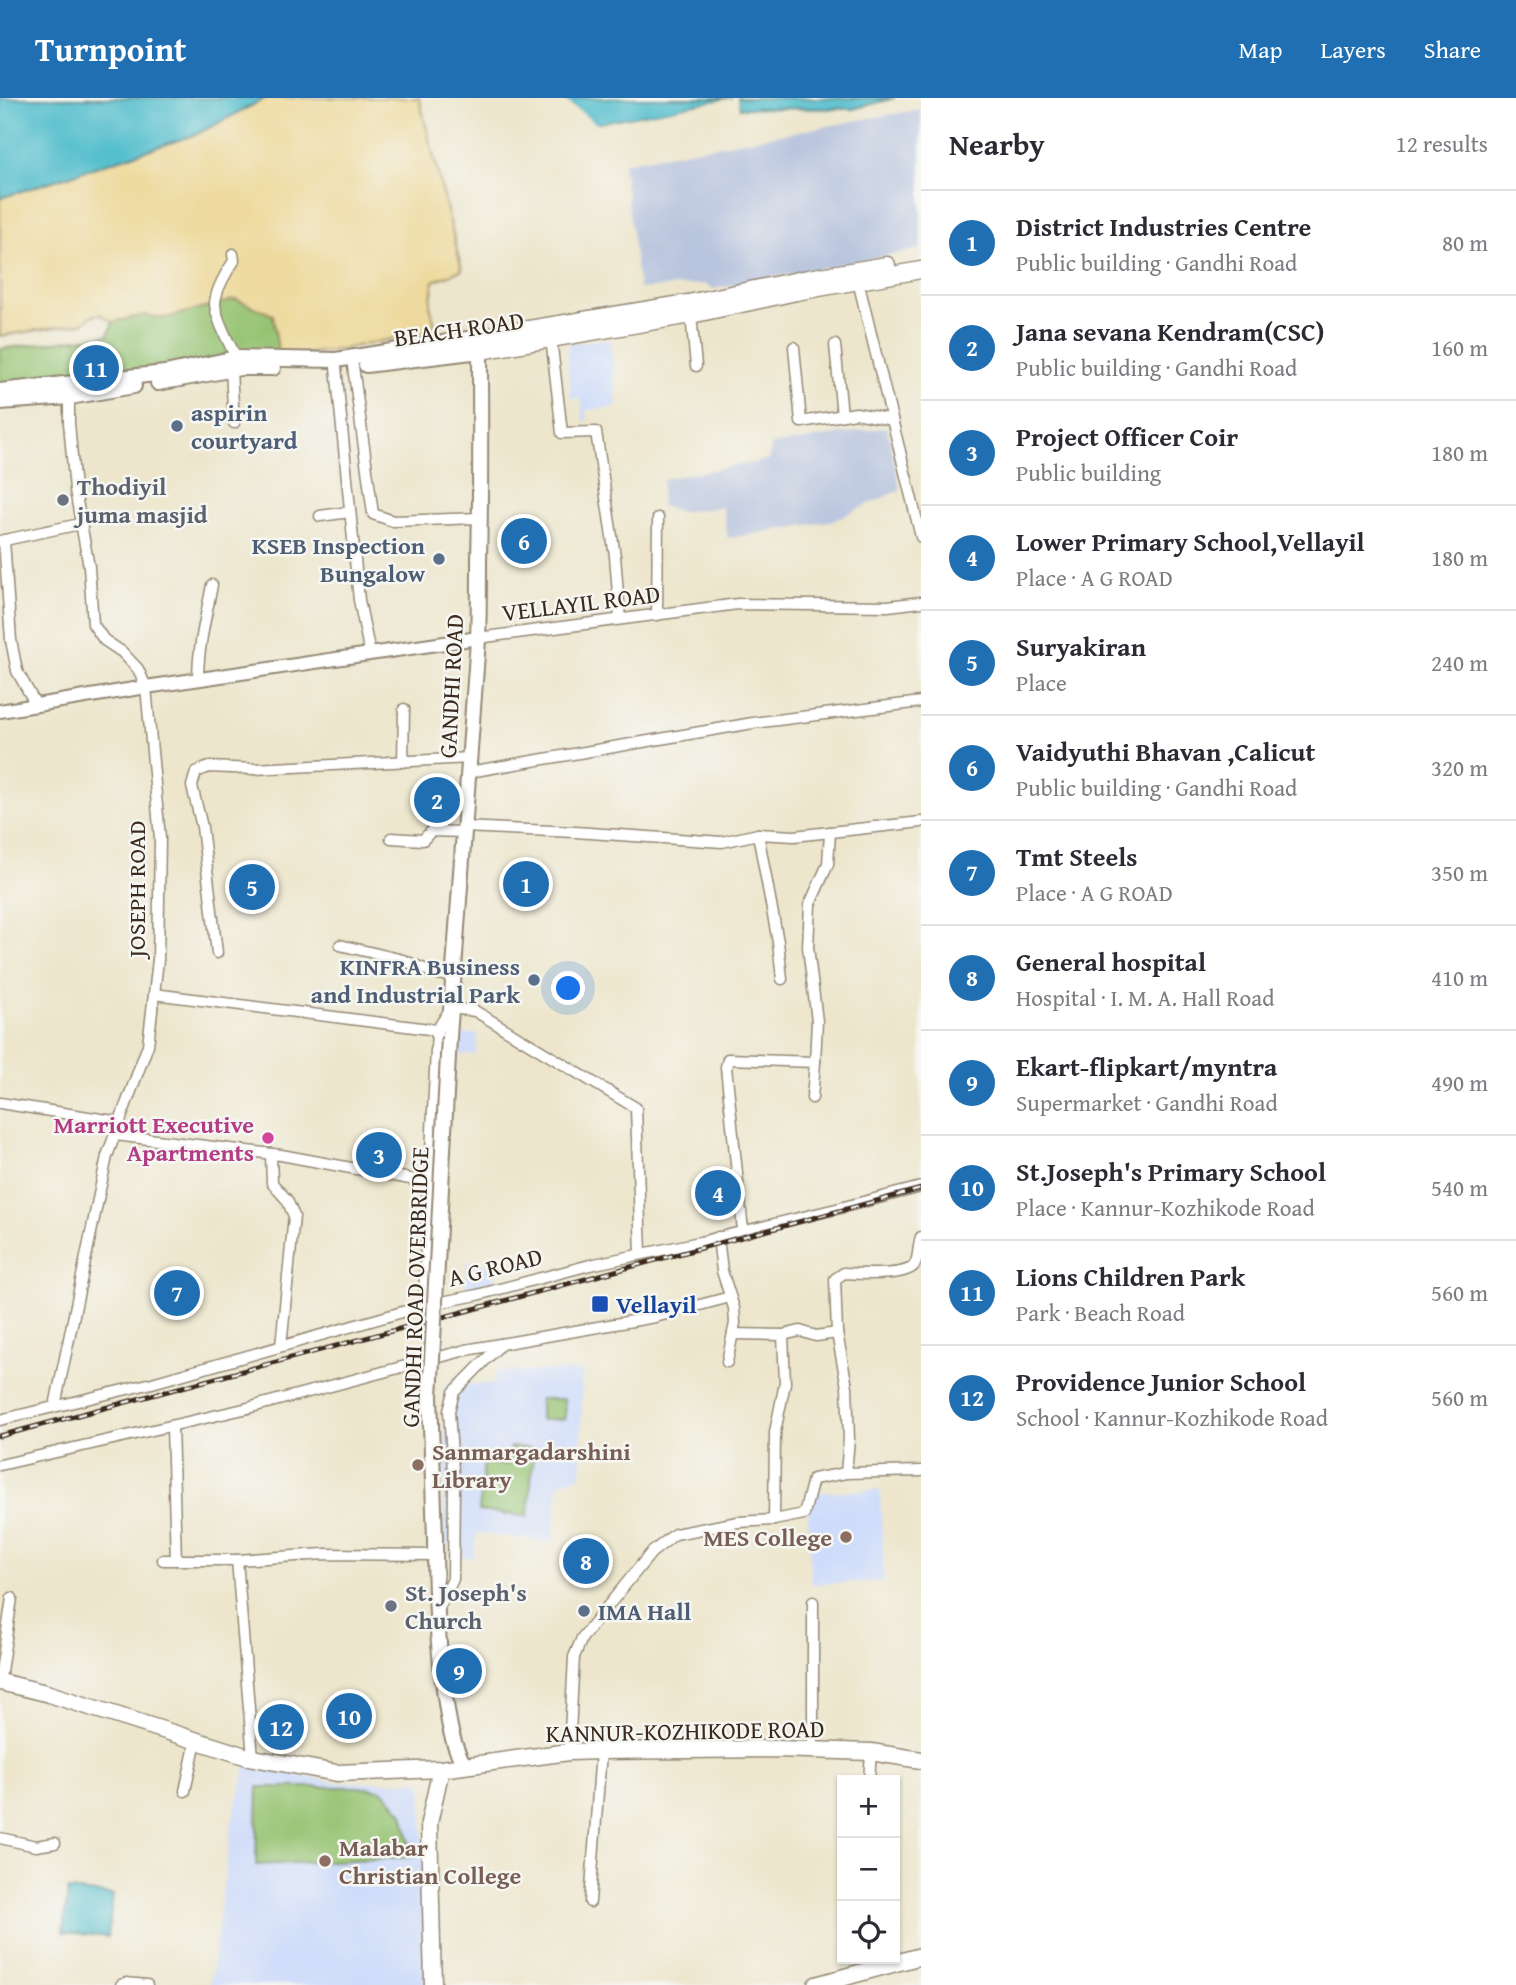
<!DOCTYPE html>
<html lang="en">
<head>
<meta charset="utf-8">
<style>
  :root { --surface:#fff; --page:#f7f7f7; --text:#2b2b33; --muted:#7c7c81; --line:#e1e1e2; --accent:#1f6fb2 }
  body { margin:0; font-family:"Gentium Book Plus",serif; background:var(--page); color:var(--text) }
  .controls { position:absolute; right:21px; bottom:21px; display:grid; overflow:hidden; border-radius:0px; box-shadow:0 2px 5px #0004 }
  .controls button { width:63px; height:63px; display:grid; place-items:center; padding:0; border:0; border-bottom:2px solid var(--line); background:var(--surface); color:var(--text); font:35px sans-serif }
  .you { position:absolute; left:569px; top:891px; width:24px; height:24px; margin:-18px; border:5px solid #fff; border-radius:50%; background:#1a73e8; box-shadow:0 0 0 10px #1a73e833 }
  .badge { display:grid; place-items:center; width:46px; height:46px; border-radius:50%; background:var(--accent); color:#fff; font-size:23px; font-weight:700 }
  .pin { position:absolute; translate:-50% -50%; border:4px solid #fff; box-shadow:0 2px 7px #0006 }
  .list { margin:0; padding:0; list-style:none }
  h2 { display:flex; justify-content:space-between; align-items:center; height:91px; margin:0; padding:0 28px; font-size:30px }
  h2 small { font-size:23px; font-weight:400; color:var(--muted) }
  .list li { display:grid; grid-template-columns:46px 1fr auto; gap:21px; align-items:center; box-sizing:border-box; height:105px; padding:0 28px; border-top:2px solid var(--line) }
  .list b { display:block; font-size:26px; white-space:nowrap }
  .list p { margin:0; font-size:23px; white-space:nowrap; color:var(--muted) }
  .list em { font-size:23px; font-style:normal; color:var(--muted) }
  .icon { flex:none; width:38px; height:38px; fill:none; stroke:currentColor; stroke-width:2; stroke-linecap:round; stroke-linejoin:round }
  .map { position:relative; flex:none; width:921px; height:1887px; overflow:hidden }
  header { display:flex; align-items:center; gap:42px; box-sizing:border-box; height:98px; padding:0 35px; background:var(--accent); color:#fff }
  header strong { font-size:33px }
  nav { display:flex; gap:38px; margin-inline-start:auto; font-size:24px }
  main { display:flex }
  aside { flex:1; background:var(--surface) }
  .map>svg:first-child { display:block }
  .built { fill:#cedbfa }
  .industrial { fill:#b9c5de }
  .green { fill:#95c371; stroke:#687648; stroke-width:2 }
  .sand { fill:#eeda9e; stroke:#94825e; stroke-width:2 }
  .water { fill:#51bdcc; stroke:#467475; stroke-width:2 }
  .pier { fill:#ede6cc }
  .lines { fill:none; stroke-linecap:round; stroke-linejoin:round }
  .minor-casing { stroke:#948875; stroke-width:13 }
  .tertiary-casing { stroke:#948875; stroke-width:16 }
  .secondary-casing { stroke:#948875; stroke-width:18 }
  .primary-casing { stroke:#948875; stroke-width:19 }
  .minor { stroke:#fff; stroke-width:10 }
  .tertiary { stroke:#fff; stroke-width:12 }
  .secondary { stroke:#fff; stroke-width:14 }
  .primary { stroke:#fff; stroke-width:16 }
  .rail-casing { stroke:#3b2a1e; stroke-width:5 }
  .rail { stroke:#f6f6f2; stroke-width:2.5; stroke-dasharray:8; stroke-linecap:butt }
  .secondary-bridge-casing { stroke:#948875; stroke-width:18; stroke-linecap:butt }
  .secondary-bridge { stroke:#fff; stroke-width:14 }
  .service-dot { fill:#5c6f8a; stroke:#f6f6f2; stroke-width:2.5 }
  .worship-dot { fill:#6b7280; stroke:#f6f6f2; stroke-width:2.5 }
  .hotel-dot { fill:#d1479c; stroke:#f6f6f2; stroke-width:2.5 }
  .transit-dot { fill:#1a4fb4; stroke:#f6f6f2; stroke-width:2.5 }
  .education-dot { fill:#8d6e63; stroke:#f6f6f2; stroke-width:2.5 }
  .labels { text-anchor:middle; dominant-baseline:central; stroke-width:5; stroke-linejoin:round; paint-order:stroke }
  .street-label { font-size:24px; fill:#3b2a1e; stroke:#f6f6f2 }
  .service-label { font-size:24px; font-weight:bold; fill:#4e5e75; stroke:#f6f6f2; text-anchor:start }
  .worship-label { font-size:24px; font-weight:bold; fill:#5b616d; stroke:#f6f6f2; text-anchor:start }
  .hotel-label { font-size:24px; font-weight:bold; fill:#b23c85; stroke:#f6f6f2; text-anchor:end }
  .transit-label { font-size:24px; font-weight:bold; fill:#164399; stroke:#f6f6f2; text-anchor:start }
  .education-label { font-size:24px; font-weight:bold; fill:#785e54; stroke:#f6f6f2; text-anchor:start }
</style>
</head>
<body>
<header>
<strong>Turnpoint</strong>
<nav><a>Map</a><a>Layers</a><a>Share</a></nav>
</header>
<main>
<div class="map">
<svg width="921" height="1887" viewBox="0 0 921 1887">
  <rect width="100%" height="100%" fill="#f6f6f2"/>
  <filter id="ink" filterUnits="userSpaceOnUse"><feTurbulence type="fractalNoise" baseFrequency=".0143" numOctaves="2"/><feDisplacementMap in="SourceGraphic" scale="14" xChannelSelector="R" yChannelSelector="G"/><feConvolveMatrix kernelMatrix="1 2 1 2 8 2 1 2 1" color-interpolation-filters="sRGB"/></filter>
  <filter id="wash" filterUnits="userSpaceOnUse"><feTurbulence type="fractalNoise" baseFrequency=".00686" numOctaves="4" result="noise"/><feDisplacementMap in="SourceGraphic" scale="28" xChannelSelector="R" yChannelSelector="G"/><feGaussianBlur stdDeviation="1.57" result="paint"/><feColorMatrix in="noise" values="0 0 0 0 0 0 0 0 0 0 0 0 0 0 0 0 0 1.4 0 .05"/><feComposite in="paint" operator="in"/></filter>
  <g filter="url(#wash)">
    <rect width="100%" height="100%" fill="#ede6cc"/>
    <g class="built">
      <polygon points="610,241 617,309 586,312 587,323 583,323 581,300 571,301 567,253 570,245"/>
      <polygon points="459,936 478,936 476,956 460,957"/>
      <polygon points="466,1165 494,1166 494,1187 466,1191"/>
      <polygon points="495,1273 582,1273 581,1378 559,1385 552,1444 477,1435 473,1460 459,1459 444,1442 445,1286 495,1286"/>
      <polygon points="880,1392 884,1483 811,1486 807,1395"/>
      <polygon points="247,1668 341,1685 422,1683 427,1887 210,1887 232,1723"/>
    </g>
    <g class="industrial">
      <polygon points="921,11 921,151 714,191 703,186 639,191 623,65"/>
      <polygon points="887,329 900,392 831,423 728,440 722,409 680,414 660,408 663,381 768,362 772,347"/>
    </g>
    <g class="green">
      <polygon points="236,201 273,217 279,259 0,291 0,251 108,237 113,224 144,217 165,220"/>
      <polygon points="540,1301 564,1301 565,1321 540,1322"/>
      <polygon points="510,1349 534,1351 528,1418 479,1413 484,1365 508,1367"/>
      <polygon points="258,1689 357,1689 382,1692 403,1715 413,1759 256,1767"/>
    </g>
    <polygon class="sand" points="266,0 419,0 462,172 434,183 430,207 436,232 338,252 279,259 273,217 236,201 165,220 144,217 113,224 100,216 91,218 83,225 0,238 0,100 197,36"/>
    <g class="water">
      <polygon points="0,0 266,0 197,36 0,100"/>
      <polygon points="562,0 733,0 596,26"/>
      <polygon points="737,0 895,0 853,11 739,10"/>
      <polygon points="68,1792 113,1797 108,1839 63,1834"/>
    </g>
    <polygon class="pier" points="558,0 562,0 597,26 733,0 737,0 739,10 736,10 734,3 596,30"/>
  </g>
  <g filter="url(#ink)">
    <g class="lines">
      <defs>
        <g id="minor">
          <path d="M233,156L234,163C226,174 216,192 215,205C215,220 230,246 236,260"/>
          <polyline points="858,183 921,439"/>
          <polyline points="691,217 696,268"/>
          <polyline points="551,240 562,335 596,334 615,458 620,521"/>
          <polyline points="835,247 842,317"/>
          <polyline points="794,249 801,324 856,315 892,322"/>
          <polyline points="353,268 373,416 393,423 480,420"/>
          <polyline points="336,269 359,502 370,556"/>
          <polyline points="231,272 234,325"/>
          <polyline points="320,418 350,414"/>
          <polyline points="4,442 11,542 17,573 36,607"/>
          <polyline points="0,443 80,426"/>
          <polyline points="657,517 658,420"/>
          <polyline points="478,540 738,506 888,508 921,504"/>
          <path d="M198,581C198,548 206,519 212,487"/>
          <polyline points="403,664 404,611"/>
          <polyline points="469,674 753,625 921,604"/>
          <polyline points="463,729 575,734 722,744 758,736 794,738 921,724"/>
          <polyline points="758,736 778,844 782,881"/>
          <polyline points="391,740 423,742 431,733 463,734"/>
          <polyline points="340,847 403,862 436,876 453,878"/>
          <polyline points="217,855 202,729 192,688 196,674 209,669 254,671 470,660"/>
          <polyline points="154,896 437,932"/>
          <polyline points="815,964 817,923 808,849 810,806 828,766 830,734"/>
          <polyline points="0,1005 120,1024"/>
          <polyline points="115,1037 281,1057 421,1083 428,1082"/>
          <polyline points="271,1056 272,1085 287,1102 294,1118 281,1248"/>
          <polyline points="743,1133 726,969 728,961 815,964 812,1000"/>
          <polyline points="718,1139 722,1173 734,1210 735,1225 727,1264"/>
          <polyline points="424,1208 428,1082 430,1074 437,932 451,910 475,913 636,1010 641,1156"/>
          <path d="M837,1235L835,1181L844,1175C858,1176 909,1179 915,1166C919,1159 918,1147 921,1139"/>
          <polyline points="733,1236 783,1237 800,1233 816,1238 837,1235 847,1289 849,1341 846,1375"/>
          <polyline points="55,1308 107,1058 148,947 158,862 160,740 146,589 138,571 122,554 104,542 93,526 89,469 75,392 69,325 69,296"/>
          <polyline points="0,1322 152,1285 427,1207 477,1197 590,1167 700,1144 836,1111 921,1089"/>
          <polyline points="172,1328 176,1462"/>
          <polyline points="0,1367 244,1311 466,1252 655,1219 730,1199"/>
          <polyline points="774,1422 775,1334 785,1285 783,1237"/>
          <polyline points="163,1462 237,1462 324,1456 435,1457"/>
          <polyline points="237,1462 253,1660"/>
          <polyline points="438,1512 453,1481 454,1388 449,1313 454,1294 501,1246"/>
          <polyline points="0,1580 12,1500"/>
          <polyline points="813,1652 813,1504"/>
          <polyline points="569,1654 574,1559 582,1540 651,1455 675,1436 738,1424 774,1422 804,1416 813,1381 846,1375 921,1373"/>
          <polyline points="869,1682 871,1654"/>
          <polyline points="185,1693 196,1643"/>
          <polyline points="0,1740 36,1748 55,1745"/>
          <polyline points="590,1804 601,1653"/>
          <polyline points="121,1887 126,1885 147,1887"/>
        </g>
        <polyline id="tertiary" points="0,613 146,589 478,540"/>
        <g id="secondary">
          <polyline points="366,267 480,253"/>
          <polyline points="158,285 240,270 273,270"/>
          <path d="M0,293L165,275L236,260L336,262L480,239C480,314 481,388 479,462C479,489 479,515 478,542C468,674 458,806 449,939"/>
          <polyline points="0,304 70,299 134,288"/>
          <path d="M435,1440C435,1491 437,1541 444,1591C448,1619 450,1644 465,1668"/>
        </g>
        <g id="primary">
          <polyline points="480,239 688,205 808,180 887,167"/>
          <polyline points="480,253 691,217 796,194 921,172"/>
          <polyline points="0,1584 46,1595 248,1659 337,1675 441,1671 569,1654 601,1653 776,1651 871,1654 921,1662"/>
          <polyline points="433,1887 429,1725 441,1671"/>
          <polyline points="816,1887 921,1858"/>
        </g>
      </defs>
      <use href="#minor" class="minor-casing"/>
      <use href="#tertiary" class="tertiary-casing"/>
      <use href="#secondary" class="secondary-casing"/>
      <use href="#primary" class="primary-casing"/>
      <use href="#minor" class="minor"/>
      <use href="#tertiary" class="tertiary"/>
      <use href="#secondary" class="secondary"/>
      <use href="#primary" class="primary"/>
      <defs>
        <polyline id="rail" points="0,1338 921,1091"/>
      </defs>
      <use href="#rail" class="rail-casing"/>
      <use href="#rail" class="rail"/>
      <defs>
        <polyline id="secondary-bridge" points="435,1440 430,1299 449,939"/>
      </defs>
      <use href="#secondary-bridge" class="secondary-bridge-casing"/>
      <use href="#secondary-bridge" class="secondary-bridge"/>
    </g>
  </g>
  <g class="service-dot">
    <circle cx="177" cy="328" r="7"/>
    <circle cx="439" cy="461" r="7"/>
    <circle cx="534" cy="882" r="7"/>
    <circle cx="584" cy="1513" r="7"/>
  </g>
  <g class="worship-dot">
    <circle cx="63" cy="402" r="7"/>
    <circle cx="391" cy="1508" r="7"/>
  </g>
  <circle class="hotel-dot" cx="268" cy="1040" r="7"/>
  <rect class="transit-dot" x="591" y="1197" width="18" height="18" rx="3.5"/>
  <g class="education-dot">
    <circle cx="418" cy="1367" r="7"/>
    <circle cx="846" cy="1439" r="7"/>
    <circle cx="325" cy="1763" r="7"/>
  </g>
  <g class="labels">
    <g class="street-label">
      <text transform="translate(459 231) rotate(-8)">BEACH ROAD</text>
      <text transform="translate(581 505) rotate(-7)">VELLAYIL ROAD</text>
      <text transform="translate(451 588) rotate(-87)">GANDHI ROAD</text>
      <text transform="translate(136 791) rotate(-90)">JOSEPH ROAD</text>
      <text transform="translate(495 1169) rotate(-14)">A G ROAD</text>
      <text transform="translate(415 1189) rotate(-88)">GANDHI ROAD OVERBRIDGE</text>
      <text transform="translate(685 1633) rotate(-1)">KANNUR-KOZHIKODE ROAD</text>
    </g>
    <g class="service-label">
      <text x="191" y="314">aspirin<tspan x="191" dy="28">courtyard</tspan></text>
      <text x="425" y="447" text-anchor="end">KSEB Inspection<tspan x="425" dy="28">Bungalow</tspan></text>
      <text x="520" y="868" text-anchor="end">KINFRA Business<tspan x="520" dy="28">and Industrial Park</tspan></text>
      <text x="598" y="1513">IMA Hall</text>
    </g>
    <g class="worship-label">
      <text x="77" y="388">Thodiyil<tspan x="77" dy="28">juma masjid</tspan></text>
      <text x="405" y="1494">St. Joseph's<tspan x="405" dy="28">Church</tspan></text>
    </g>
    <g class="hotel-label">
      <text x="254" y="1026">Marriott Executive<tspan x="254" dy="28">Apartments</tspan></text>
    </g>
    <g class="transit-label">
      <text x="616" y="1206">Vellayil</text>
    </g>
    <g class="education-label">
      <text x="432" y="1353">Sanmargadarshini<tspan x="432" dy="28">Library</tspan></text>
      <text x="832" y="1439" text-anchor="end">MES College</text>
      <text x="339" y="1749">Malabar<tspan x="339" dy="28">Christian College</tspan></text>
    </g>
  </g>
</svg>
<div class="controls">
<button>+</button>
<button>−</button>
<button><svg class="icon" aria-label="locate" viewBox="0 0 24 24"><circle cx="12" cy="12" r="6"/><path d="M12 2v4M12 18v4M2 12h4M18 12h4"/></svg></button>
</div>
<div class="you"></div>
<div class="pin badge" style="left:526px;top:786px">1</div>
<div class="pin badge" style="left:437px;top:702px">2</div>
<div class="pin badge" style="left:379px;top:1057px">3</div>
<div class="pin badge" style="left:718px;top:1095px">4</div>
<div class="pin badge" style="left:252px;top:789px">5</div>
<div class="pin badge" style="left:524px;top:443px">6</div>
<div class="pin badge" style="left:177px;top:1195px">7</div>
<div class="pin badge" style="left:586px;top:1463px">8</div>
<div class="pin badge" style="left:459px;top:1573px">9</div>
<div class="pin badge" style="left:349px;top:1618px">10</div>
<div class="pin badge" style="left:96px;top:270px">11</div>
<div class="pin badge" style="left:281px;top:1629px">12</div>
</div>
<aside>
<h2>Nearby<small>12 results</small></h2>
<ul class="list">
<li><span class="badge">1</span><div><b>District Industries Centre</b><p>Public building · Gandhi Road</p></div><em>80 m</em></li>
<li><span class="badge">2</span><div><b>Jana sevana Kendram(CSC)</b><p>Public building · Gandhi Road</p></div><em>160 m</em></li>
<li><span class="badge">3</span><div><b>Project Officer Coir</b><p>Public building</p></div><em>180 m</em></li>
<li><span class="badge">4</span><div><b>Lower Primary School,Vellayil</b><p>Place · A G ROAD</p></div><em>180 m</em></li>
<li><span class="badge">5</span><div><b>Suryakiran</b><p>Place</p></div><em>240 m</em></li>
<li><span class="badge">6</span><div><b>Vaidyuthi Bhavan ,Calicut</b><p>Public building · Gandhi Road</p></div><em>320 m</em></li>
<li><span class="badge">7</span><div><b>Tmt Steels</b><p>Place · A G ROAD</p></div><em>350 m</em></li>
<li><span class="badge">8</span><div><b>General hospital</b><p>Hospital · I. M. A. Hall Road</p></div><em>410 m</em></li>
<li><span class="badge">9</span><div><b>Ekart-flipkart/myntra</b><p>Supermarket · Gandhi Road</p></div><em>490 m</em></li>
<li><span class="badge">10</span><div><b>St.Joseph's Primary School</b><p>Place · Kannur-Kozhikode Road</p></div><em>540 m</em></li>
<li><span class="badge">11</span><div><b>Lions Children Park</b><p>Park · Beach Road</p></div><em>560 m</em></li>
<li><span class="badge">12</span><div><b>Providence Junior School</b><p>School · Kannur-Kozhikode Road</p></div><em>560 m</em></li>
</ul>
</aside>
</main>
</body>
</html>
